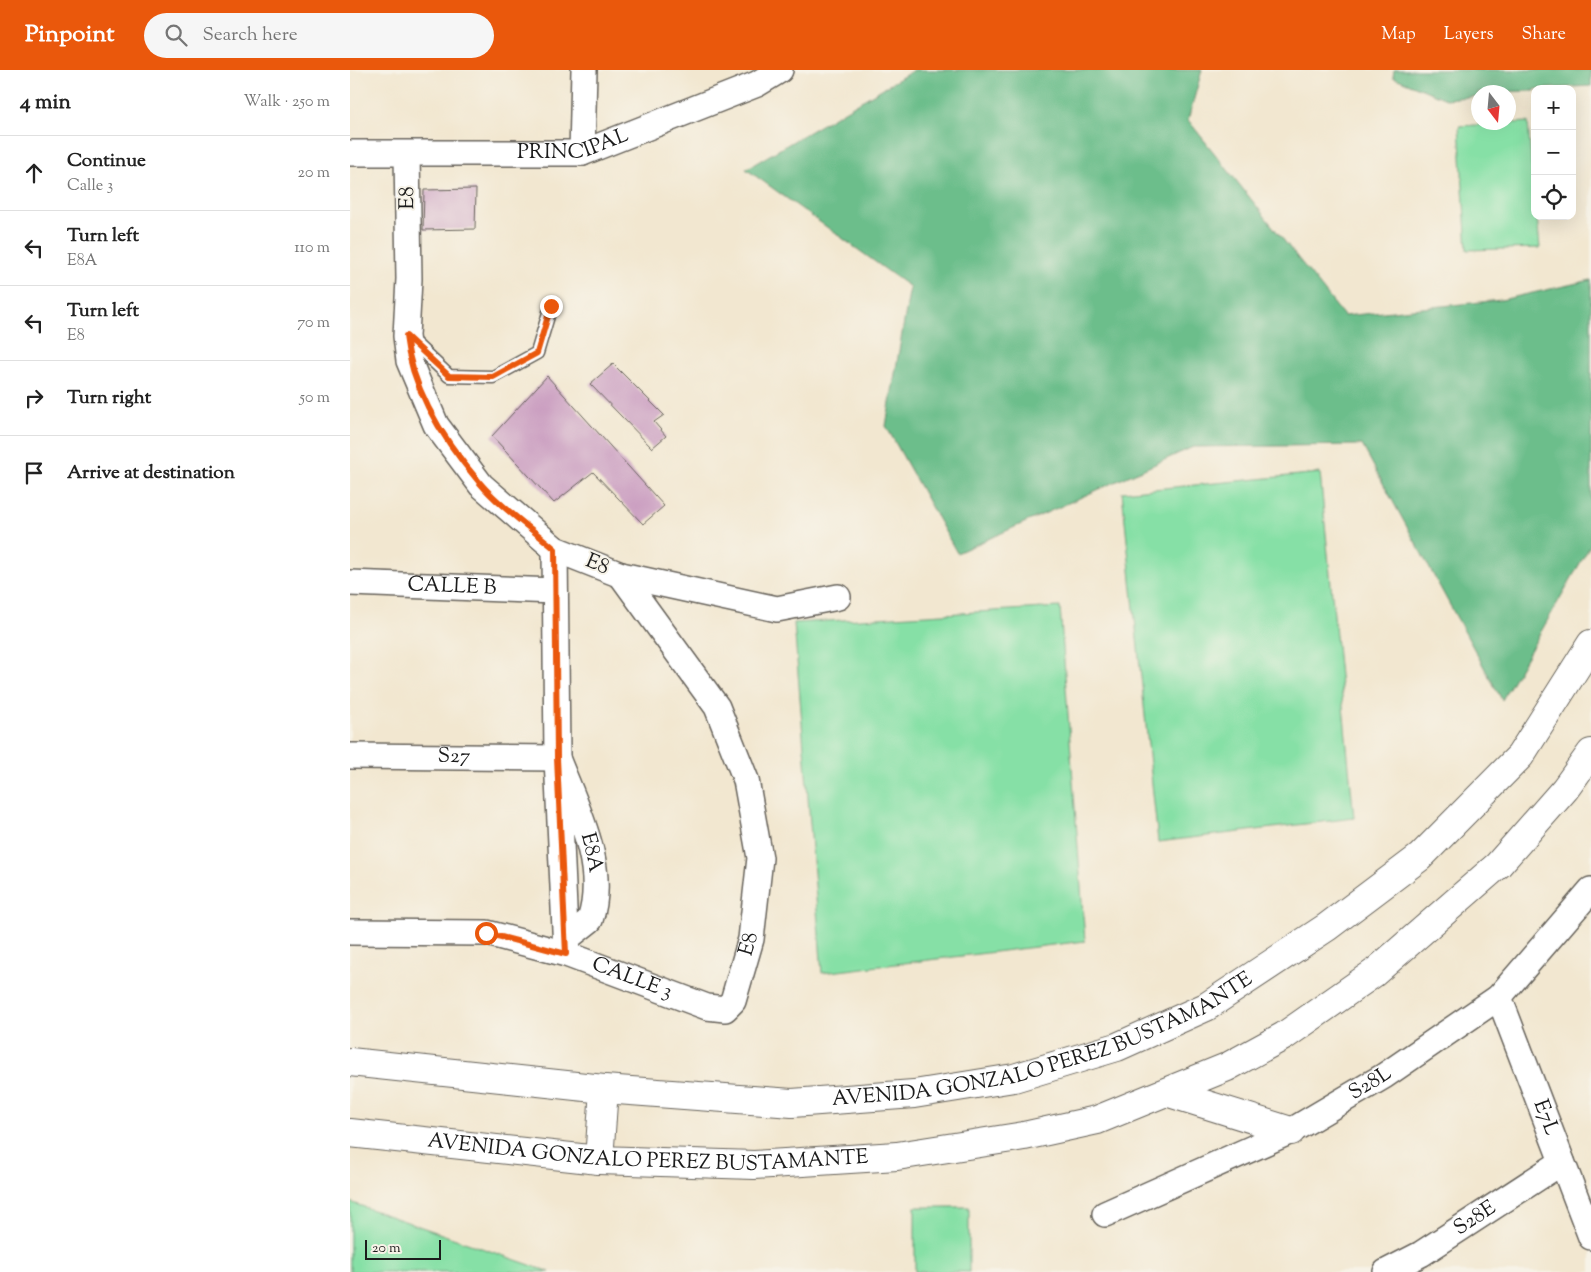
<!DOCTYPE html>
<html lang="en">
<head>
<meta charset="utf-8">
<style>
  :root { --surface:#fff; --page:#f6f6f6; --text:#222; --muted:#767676; --line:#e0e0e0; --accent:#ea580c }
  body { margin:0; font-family:"Sorts Mill Goudy",serif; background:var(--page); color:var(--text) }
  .controls { position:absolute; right:15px; top:15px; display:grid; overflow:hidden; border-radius:10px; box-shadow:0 5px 20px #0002 }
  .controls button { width:45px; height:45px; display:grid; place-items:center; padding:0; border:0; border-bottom:1px solid var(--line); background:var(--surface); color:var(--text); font:25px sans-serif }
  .compass { position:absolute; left:1121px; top:15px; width:45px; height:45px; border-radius:50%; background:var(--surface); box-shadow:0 5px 20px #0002; rotate:164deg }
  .scale { position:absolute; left:15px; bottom:12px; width:76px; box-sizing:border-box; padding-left:5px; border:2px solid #1c1c1c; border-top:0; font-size:14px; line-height:18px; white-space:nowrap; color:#1c1c1c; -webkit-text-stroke:4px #f7f3e8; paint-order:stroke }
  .stop { position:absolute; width:15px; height:15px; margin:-11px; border:4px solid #ea580c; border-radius:50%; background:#fff }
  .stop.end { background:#ea580c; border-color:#fff; box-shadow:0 1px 5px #0008 }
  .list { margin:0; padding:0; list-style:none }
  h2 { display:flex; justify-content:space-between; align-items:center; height:65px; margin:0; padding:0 20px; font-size:21px }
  h2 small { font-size:16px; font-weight:400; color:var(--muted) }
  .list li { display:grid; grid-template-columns:32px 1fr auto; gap:15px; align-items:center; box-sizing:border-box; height:75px; padding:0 20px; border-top:1px solid var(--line) }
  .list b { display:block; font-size:19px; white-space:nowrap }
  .list p { margin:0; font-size:16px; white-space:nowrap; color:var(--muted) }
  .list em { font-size:16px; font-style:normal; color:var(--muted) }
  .icon { flex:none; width:28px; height:28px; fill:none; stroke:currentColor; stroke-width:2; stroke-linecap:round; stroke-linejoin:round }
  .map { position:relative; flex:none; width:1241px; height:1202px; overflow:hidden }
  header { display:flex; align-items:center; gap:30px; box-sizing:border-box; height:70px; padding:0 25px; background:var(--accent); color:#fff }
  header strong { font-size:24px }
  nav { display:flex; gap:28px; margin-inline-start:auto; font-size:18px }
  .search { width:350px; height:45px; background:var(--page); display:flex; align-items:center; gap:12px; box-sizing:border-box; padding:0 18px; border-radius:28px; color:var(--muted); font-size:19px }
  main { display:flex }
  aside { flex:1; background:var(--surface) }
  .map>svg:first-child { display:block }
  .green { fill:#86e0a6; stroke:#517e61 }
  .forest { fill:#6cbe8b; stroke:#446d54 }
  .building { fill:#cb9fc1 }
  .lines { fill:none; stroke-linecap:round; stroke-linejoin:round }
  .service-casing { stroke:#67635b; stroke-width:15 }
  .minor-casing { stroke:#67635b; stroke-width:28 }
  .primary-casing { stroke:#67635b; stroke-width:30 }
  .service { stroke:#fff; stroke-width:12 }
  .minor { stroke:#fff; stroke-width:25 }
  .primary { stroke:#fff; stroke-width:28 }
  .route { stroke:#ea580c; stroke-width:6 }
  .labels { text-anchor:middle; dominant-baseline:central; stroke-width:4; stroke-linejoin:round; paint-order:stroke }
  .street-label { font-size:21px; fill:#1c1c1c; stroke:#f7f3e8 }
</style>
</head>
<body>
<header>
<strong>Pinpoint</strong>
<div class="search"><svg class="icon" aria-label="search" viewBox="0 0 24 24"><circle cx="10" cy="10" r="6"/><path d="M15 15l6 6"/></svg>Search here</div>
<nav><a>Map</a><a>Layers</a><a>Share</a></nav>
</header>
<main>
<aside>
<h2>4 min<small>Walk · 250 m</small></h2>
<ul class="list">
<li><svg class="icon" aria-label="ahead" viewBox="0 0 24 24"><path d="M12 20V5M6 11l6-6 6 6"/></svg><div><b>Continue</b><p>Calle 3</p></div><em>20 m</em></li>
<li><svg class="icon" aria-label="left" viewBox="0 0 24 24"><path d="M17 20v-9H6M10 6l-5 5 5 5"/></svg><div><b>Turn left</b><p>E8A</p></div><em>110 m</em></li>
<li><svg class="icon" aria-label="left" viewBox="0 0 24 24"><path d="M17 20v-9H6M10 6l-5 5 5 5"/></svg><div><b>Turn left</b><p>E8</p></div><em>70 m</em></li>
<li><svg class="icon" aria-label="right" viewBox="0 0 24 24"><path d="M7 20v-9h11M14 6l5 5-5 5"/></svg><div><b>Turn right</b></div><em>50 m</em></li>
<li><svg class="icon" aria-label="arrive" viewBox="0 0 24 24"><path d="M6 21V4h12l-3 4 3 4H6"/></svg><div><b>Arrive at destination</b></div></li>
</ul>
</aside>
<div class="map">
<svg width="1241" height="1202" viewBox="0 0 1241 1202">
  <rect width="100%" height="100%" fill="#f7f3e8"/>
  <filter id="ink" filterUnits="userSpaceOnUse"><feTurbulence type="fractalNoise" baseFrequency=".02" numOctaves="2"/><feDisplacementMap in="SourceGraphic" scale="10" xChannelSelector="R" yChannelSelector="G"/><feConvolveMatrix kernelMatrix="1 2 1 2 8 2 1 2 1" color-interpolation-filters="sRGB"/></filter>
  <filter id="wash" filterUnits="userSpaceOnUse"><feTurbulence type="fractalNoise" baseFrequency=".0096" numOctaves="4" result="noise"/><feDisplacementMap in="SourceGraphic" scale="20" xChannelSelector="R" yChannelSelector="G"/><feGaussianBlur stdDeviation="1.12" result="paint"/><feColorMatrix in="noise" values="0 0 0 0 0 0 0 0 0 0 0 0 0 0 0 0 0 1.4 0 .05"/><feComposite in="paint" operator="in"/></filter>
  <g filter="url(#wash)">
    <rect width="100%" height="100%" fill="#f2e7d0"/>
    <g class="green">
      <polygon points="1178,52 1185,146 1187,146 1190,178 1117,180 1109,56"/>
      <polygon points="970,403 1004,748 808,772 772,422"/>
      <polygon points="710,537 735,871 472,903 444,553"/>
      <polygon points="0,1132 200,1202 0,1202"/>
      <rect x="565" y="1137" width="54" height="65"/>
    </g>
    <g class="forest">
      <polygon points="564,0 852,0 838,50 994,246 1151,230 1241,210 1241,474 1152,630 1012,375 843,377 607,483 536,356 560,217 396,99"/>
      <polygon points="1044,0 1241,0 1241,16 1185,19 1185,21 1128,22 1128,26 1096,29 1043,7"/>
    </g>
    <g id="blocks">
      <g class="building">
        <polygon points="126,119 125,159 73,160 74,120"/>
        <polygon points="263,294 314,345 304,352 316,366 302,378 240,314"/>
        <polygon points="197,306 314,436 293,454 243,402 204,433 142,366"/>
      </g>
    </g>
  </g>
  <g filter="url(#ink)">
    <use href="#blocks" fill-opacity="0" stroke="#67635b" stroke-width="1"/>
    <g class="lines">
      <defs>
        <polyline id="service" points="58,267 99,306 143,307 187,283 201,236"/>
        <g id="minor">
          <path id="s1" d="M0,83H232L407,14L430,0"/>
          <polyline points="232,83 234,0"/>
          <polyline points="205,479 207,688 216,881"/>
          <polyline points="271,505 427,539 488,527"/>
          <path id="s2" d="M0,513L205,521"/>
          <path id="s3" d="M0,686L207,688C226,737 258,797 240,850L216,869"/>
          <path id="s4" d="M0,862L137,863L216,884L357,937L375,939L383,931L401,869L410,788L396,710L367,637L271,505L205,479L131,415L86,355L59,291L56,266L59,209L57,84"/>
          <path id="s5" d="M1149,927L1241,1167"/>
          <path id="s6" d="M755,1144L941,1061L1034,1006L1149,927L1241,820"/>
          <path id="s7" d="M1036,1202L1071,1184L1212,1092"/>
        </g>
        <g id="primary">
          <path id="s8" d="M0,992L254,1019L442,1033L564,1024L664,1008L767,977L856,937L977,857L1070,787L1170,686L1241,574"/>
          <polyline points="819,1023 941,1061"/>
          <path id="s9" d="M0,1063L249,1090L404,1095L547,1086L674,1066L747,1050L877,997L934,966L1024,903L1148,795L1215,719L1241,683"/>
          <polyline points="249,1090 254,1019"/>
        </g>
      </defs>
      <use href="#service" class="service-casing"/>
      <use href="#minor" class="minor-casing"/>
      <use href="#primary" class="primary-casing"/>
      <use href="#service" class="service"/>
      <use href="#minor" class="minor"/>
      <use href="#primary" class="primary"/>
    </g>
  </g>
  <g class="lines" filter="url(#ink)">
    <path class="route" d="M136,863L216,884L207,688L205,479C182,459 149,436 130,413C94,371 62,321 56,266L99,306L143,307L187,283L201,236"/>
  </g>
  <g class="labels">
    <g class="street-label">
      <text stroke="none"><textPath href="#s1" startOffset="224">PRINCIPAL</textPath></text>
      <text transform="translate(58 128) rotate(-91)">E8</text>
      <text transform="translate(247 495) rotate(22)">E8</text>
      <text stroke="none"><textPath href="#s2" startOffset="102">CALLE B</textPath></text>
      <text stroke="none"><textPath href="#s3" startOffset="104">S27</textPath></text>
      <text stroke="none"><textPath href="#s3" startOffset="308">E8A</textPath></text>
      <text stroke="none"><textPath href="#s4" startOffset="458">E8</textPath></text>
      <text stroke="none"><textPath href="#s4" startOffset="289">CALLE 3</textPath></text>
      <text stroke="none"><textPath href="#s8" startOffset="705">AVENIDA GONZALO PEREZ BUSTAMANTE</textPath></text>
      <text stroke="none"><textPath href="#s6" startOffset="296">S28L</textPath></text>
      <text stroke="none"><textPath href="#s5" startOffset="129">E7L</textPath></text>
      <text stroke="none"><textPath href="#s9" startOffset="299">AVENIDA GONZALO PEREZ BUSTAMANTE</textPath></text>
      <text stroke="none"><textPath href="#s7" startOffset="104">S28E</textPath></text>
    </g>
  </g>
</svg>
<div class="controls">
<button>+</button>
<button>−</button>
<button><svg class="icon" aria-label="locate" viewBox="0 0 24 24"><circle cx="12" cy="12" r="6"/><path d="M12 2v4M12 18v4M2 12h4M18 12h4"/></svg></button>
</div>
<svg class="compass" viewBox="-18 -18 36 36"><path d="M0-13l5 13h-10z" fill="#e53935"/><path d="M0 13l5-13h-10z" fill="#767676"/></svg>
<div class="scale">20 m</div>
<div class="stop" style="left:136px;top:863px"></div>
<div class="stop end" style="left:201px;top:236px"></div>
</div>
</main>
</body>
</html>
